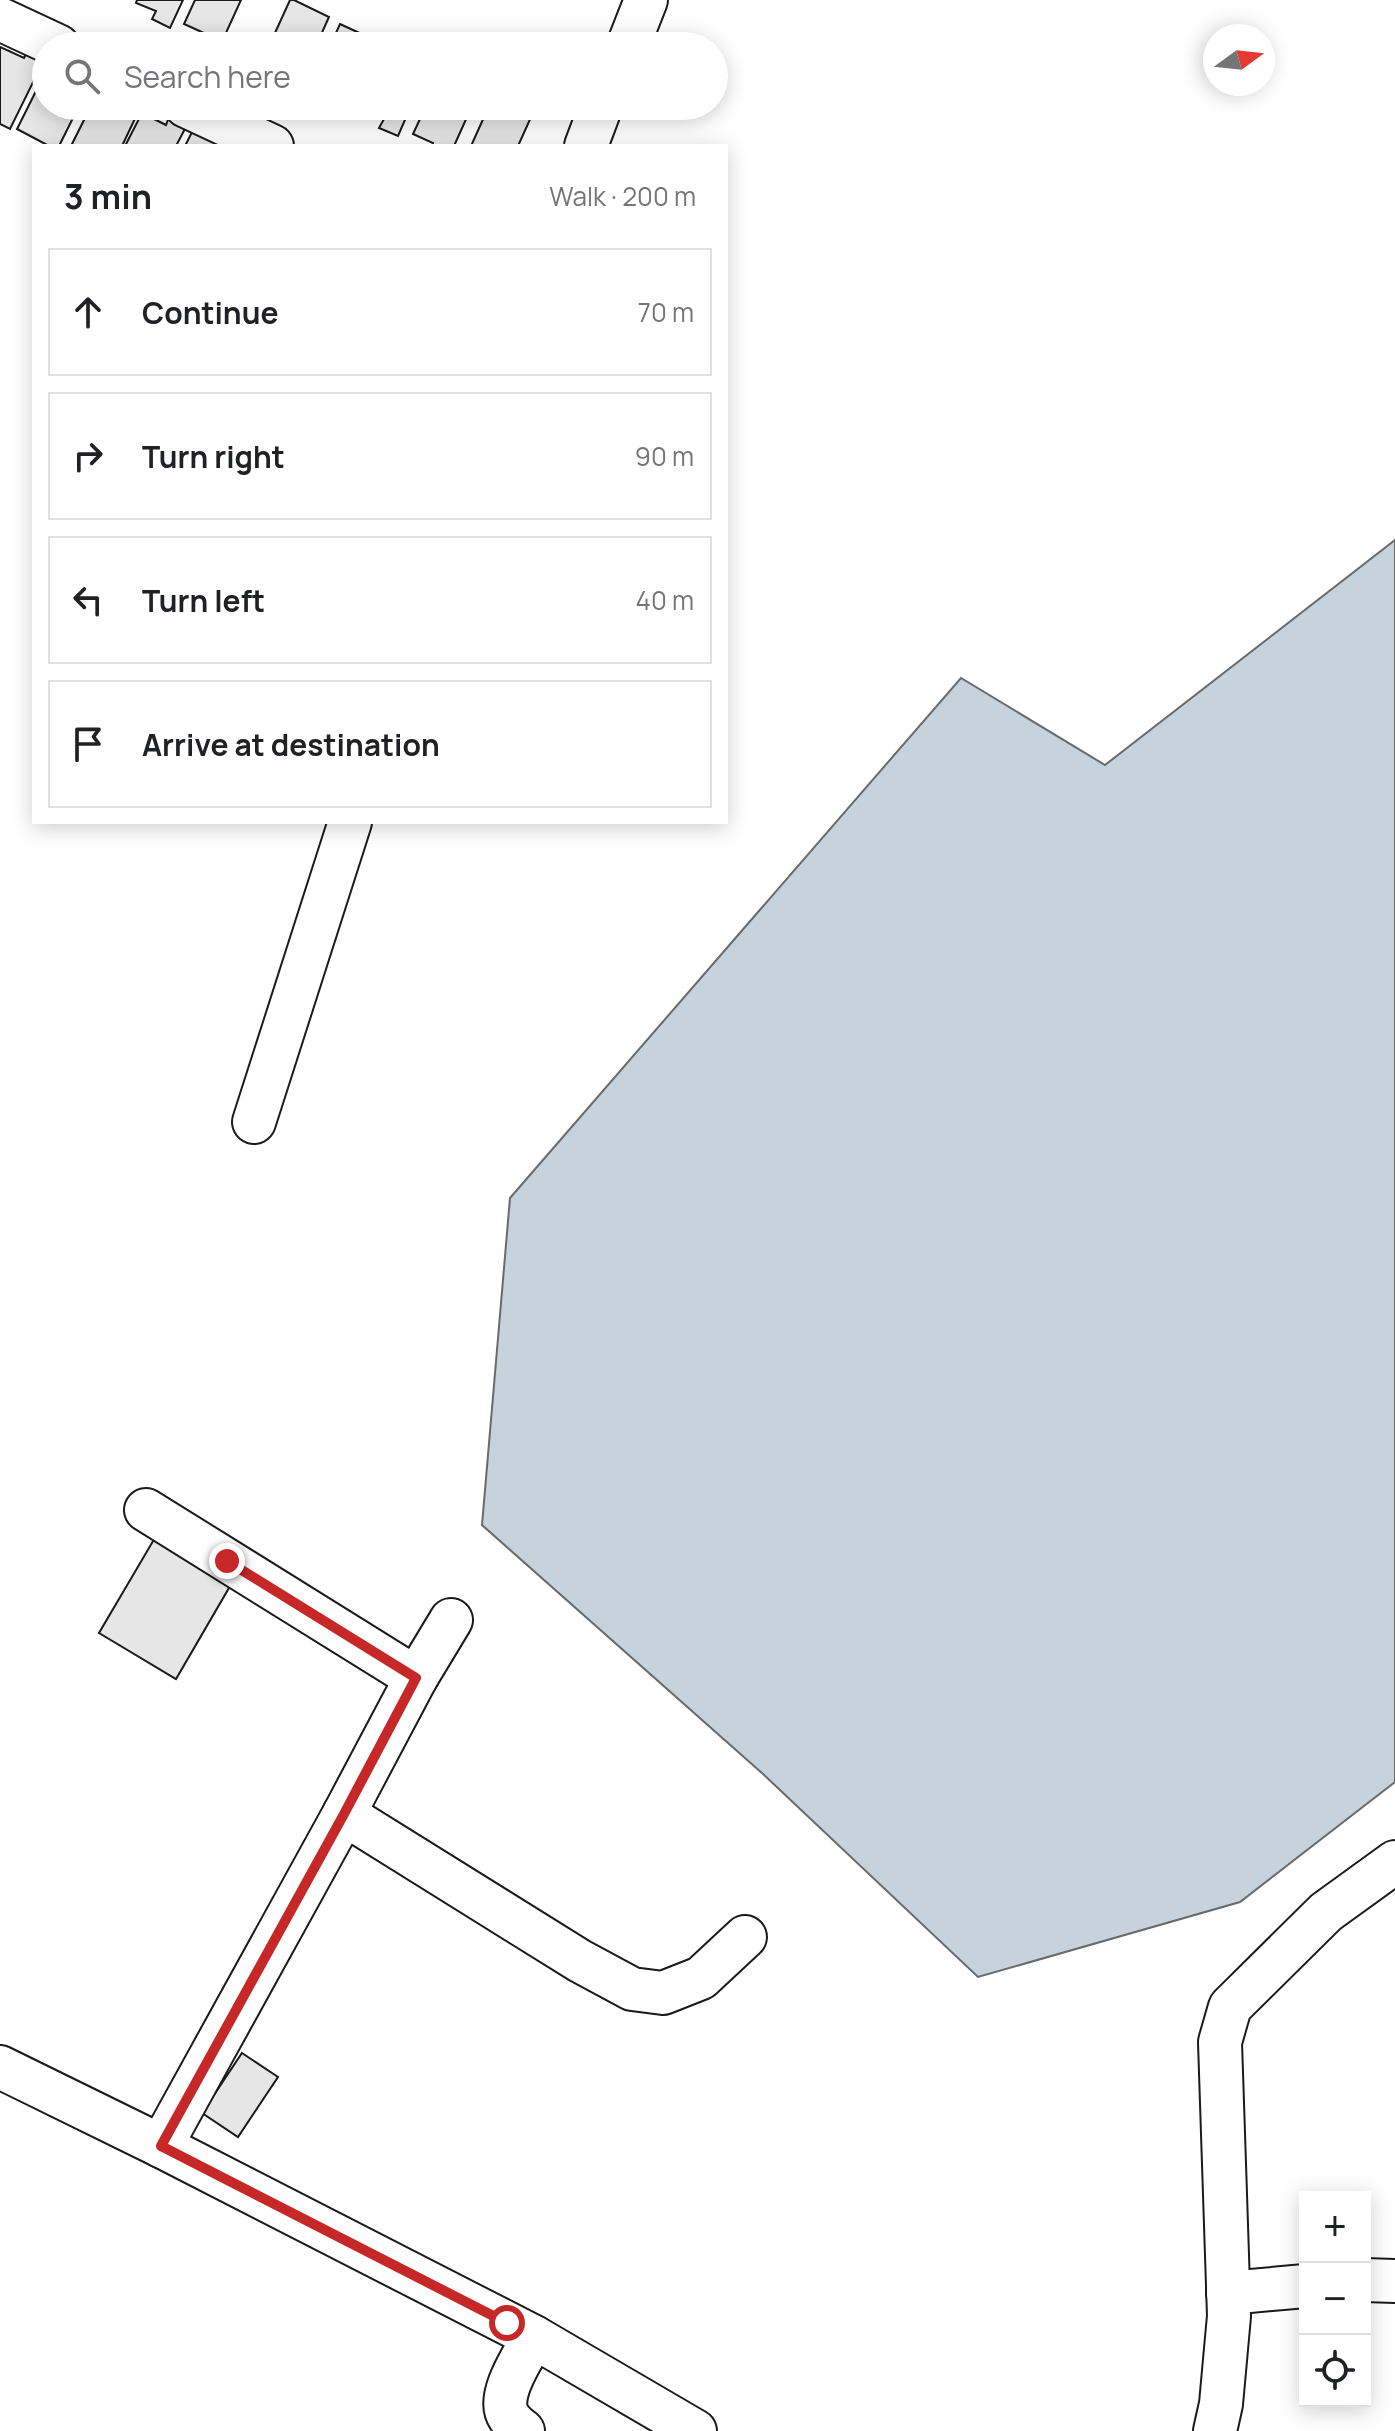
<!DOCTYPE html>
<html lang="en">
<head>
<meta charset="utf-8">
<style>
  :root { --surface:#fff; --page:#f6f6f6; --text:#202124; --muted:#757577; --line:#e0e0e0 }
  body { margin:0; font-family:Manrope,sans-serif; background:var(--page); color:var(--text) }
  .controls { position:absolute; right:24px; bottom:24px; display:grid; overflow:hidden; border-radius:0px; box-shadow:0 4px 20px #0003 }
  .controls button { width:72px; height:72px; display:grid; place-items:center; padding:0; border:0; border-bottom:2px solid var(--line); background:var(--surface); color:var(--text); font:40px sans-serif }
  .compass { position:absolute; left:1203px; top:24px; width:72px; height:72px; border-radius:50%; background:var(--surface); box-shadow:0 4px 20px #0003; rotate:75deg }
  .stop { position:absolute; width:24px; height:24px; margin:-18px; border:6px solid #c62828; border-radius:50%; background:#fff }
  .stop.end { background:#c62828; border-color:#fff; box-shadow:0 2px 8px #0008 }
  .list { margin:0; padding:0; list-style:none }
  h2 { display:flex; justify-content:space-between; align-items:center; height:104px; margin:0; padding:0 32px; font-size:34px }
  h2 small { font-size:26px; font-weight:400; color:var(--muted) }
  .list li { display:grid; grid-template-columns:52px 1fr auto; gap:24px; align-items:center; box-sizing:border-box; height:128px; margin:0 16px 16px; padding:0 16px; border:2px solid var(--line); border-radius:0px }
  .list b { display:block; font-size:30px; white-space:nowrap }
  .list em { font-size:26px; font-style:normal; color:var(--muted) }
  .icon { flex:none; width:44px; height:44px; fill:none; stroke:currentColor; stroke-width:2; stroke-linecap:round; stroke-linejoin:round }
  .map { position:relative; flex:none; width:1395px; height:2431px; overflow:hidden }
  .search { position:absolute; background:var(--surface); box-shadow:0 4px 20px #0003; left:32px; top:32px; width:696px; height:88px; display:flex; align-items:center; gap:20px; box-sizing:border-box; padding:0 28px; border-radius:44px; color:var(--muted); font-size:30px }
  .panel { position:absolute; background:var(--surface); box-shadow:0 4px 20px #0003; left:32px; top:144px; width:696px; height:680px; border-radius:0px }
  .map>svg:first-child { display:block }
  .water { fill:#c6d2dc; stroke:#6a6a6a; stroke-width:2 }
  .building { fill:#e6e6e6; stroke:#1a1a1a; stroke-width:2 }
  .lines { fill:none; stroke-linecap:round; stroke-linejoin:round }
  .minor-casing { stroke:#1a1a1a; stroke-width:46 }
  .minor { stroke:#fff; stroke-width:42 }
  .route { stroke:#c62828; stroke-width:10 }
</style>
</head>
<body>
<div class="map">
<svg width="1395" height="2431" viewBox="0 0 1395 2431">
  <rect width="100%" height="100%" fill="#fff"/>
  <polygon class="water" points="1395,540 1395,1782 1240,1902 978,1977 763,1774 482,1525 510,1198 961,678 1105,765"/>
  <g class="building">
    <polygon points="137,0 183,0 170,28 152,19 156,11 136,3"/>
    <polygon points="195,0 241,0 220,46 211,46 200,41 204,33 184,24"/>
    <polygon points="290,0 294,0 329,17 316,46 269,46"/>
    <polygon points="340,24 379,42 377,46 330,46"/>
    <polygon points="0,47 24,58 28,50 45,58 10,129 0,124"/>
    <polygon points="46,71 46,106 79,106 59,146 49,146 17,129"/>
    <polygon points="91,106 141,106 122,146 71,146"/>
    <polygon points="365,106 411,106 398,136 379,128 384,119 363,111"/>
    <polygon points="426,106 472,106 454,146 432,146 433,143 413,134"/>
    <polygon points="489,106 514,106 532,115 518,146 471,146"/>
    <polygon points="142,113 166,125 169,117 187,125 176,146 125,146"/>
    <polygon points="194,128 228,146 185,146"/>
    <polygon points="156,1536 233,1581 176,1679 99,1633"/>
    <polygon points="242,2053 278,2077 238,2137 202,2113"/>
  </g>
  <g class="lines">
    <defs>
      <g id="minor">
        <polyline points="0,19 58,46"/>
        <polyline points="628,46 646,0"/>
        <polyline points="186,106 272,146"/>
        <polyline points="586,146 601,106"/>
        <polyline points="254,1122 350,822"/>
        <polyline points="146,1510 416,1678"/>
        <polyline points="344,1814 580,1961 632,1989 663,1993 701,1978 745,1937"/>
        <polyline points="0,2067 161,2146 534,2337 695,2431"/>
        <polyline points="161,2146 344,1814 416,1678 451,1620"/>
        <polyline points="1365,2280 1395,2281"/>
        <polyline points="1228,2293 1305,2286"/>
        <path d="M523,2431C518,2427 512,2422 509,2417C495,2397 524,2355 534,2337"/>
        <polyline points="1215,2431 1221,2404 1229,2316 1220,2042 1230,2007 1326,1912 1395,1862"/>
      </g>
    </defs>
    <use href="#minor" class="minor-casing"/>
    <use href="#minor" class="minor"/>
  </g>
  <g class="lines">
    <polyline class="route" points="227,1561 416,1678 344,1814 161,2146 507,2323"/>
  </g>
</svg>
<div class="controls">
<button>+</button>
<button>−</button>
<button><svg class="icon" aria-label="locate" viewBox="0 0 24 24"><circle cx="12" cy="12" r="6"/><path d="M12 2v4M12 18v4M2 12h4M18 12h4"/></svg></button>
</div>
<svg class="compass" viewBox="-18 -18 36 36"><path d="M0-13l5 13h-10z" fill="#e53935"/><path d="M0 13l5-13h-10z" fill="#757577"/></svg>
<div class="stop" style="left:507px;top:2323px"></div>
<div class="stop end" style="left:227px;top:1561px"></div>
<div class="search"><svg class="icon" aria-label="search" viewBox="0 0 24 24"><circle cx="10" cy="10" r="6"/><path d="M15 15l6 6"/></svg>Search here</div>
<section class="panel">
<h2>3 min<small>Walk · 200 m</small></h2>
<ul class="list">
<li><svg class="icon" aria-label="ahead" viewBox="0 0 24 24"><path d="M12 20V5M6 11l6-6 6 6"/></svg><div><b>Continue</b></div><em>70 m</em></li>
<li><svg class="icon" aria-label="right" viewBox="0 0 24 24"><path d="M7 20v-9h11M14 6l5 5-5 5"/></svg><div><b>Turn right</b></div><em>90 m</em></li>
<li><svg class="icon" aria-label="left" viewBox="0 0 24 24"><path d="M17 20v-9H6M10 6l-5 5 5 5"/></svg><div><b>Turn left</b></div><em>40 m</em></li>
<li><svg class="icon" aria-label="arrive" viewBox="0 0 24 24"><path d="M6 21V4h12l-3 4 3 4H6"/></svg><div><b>Arrive at destination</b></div></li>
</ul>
</section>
</div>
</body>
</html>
